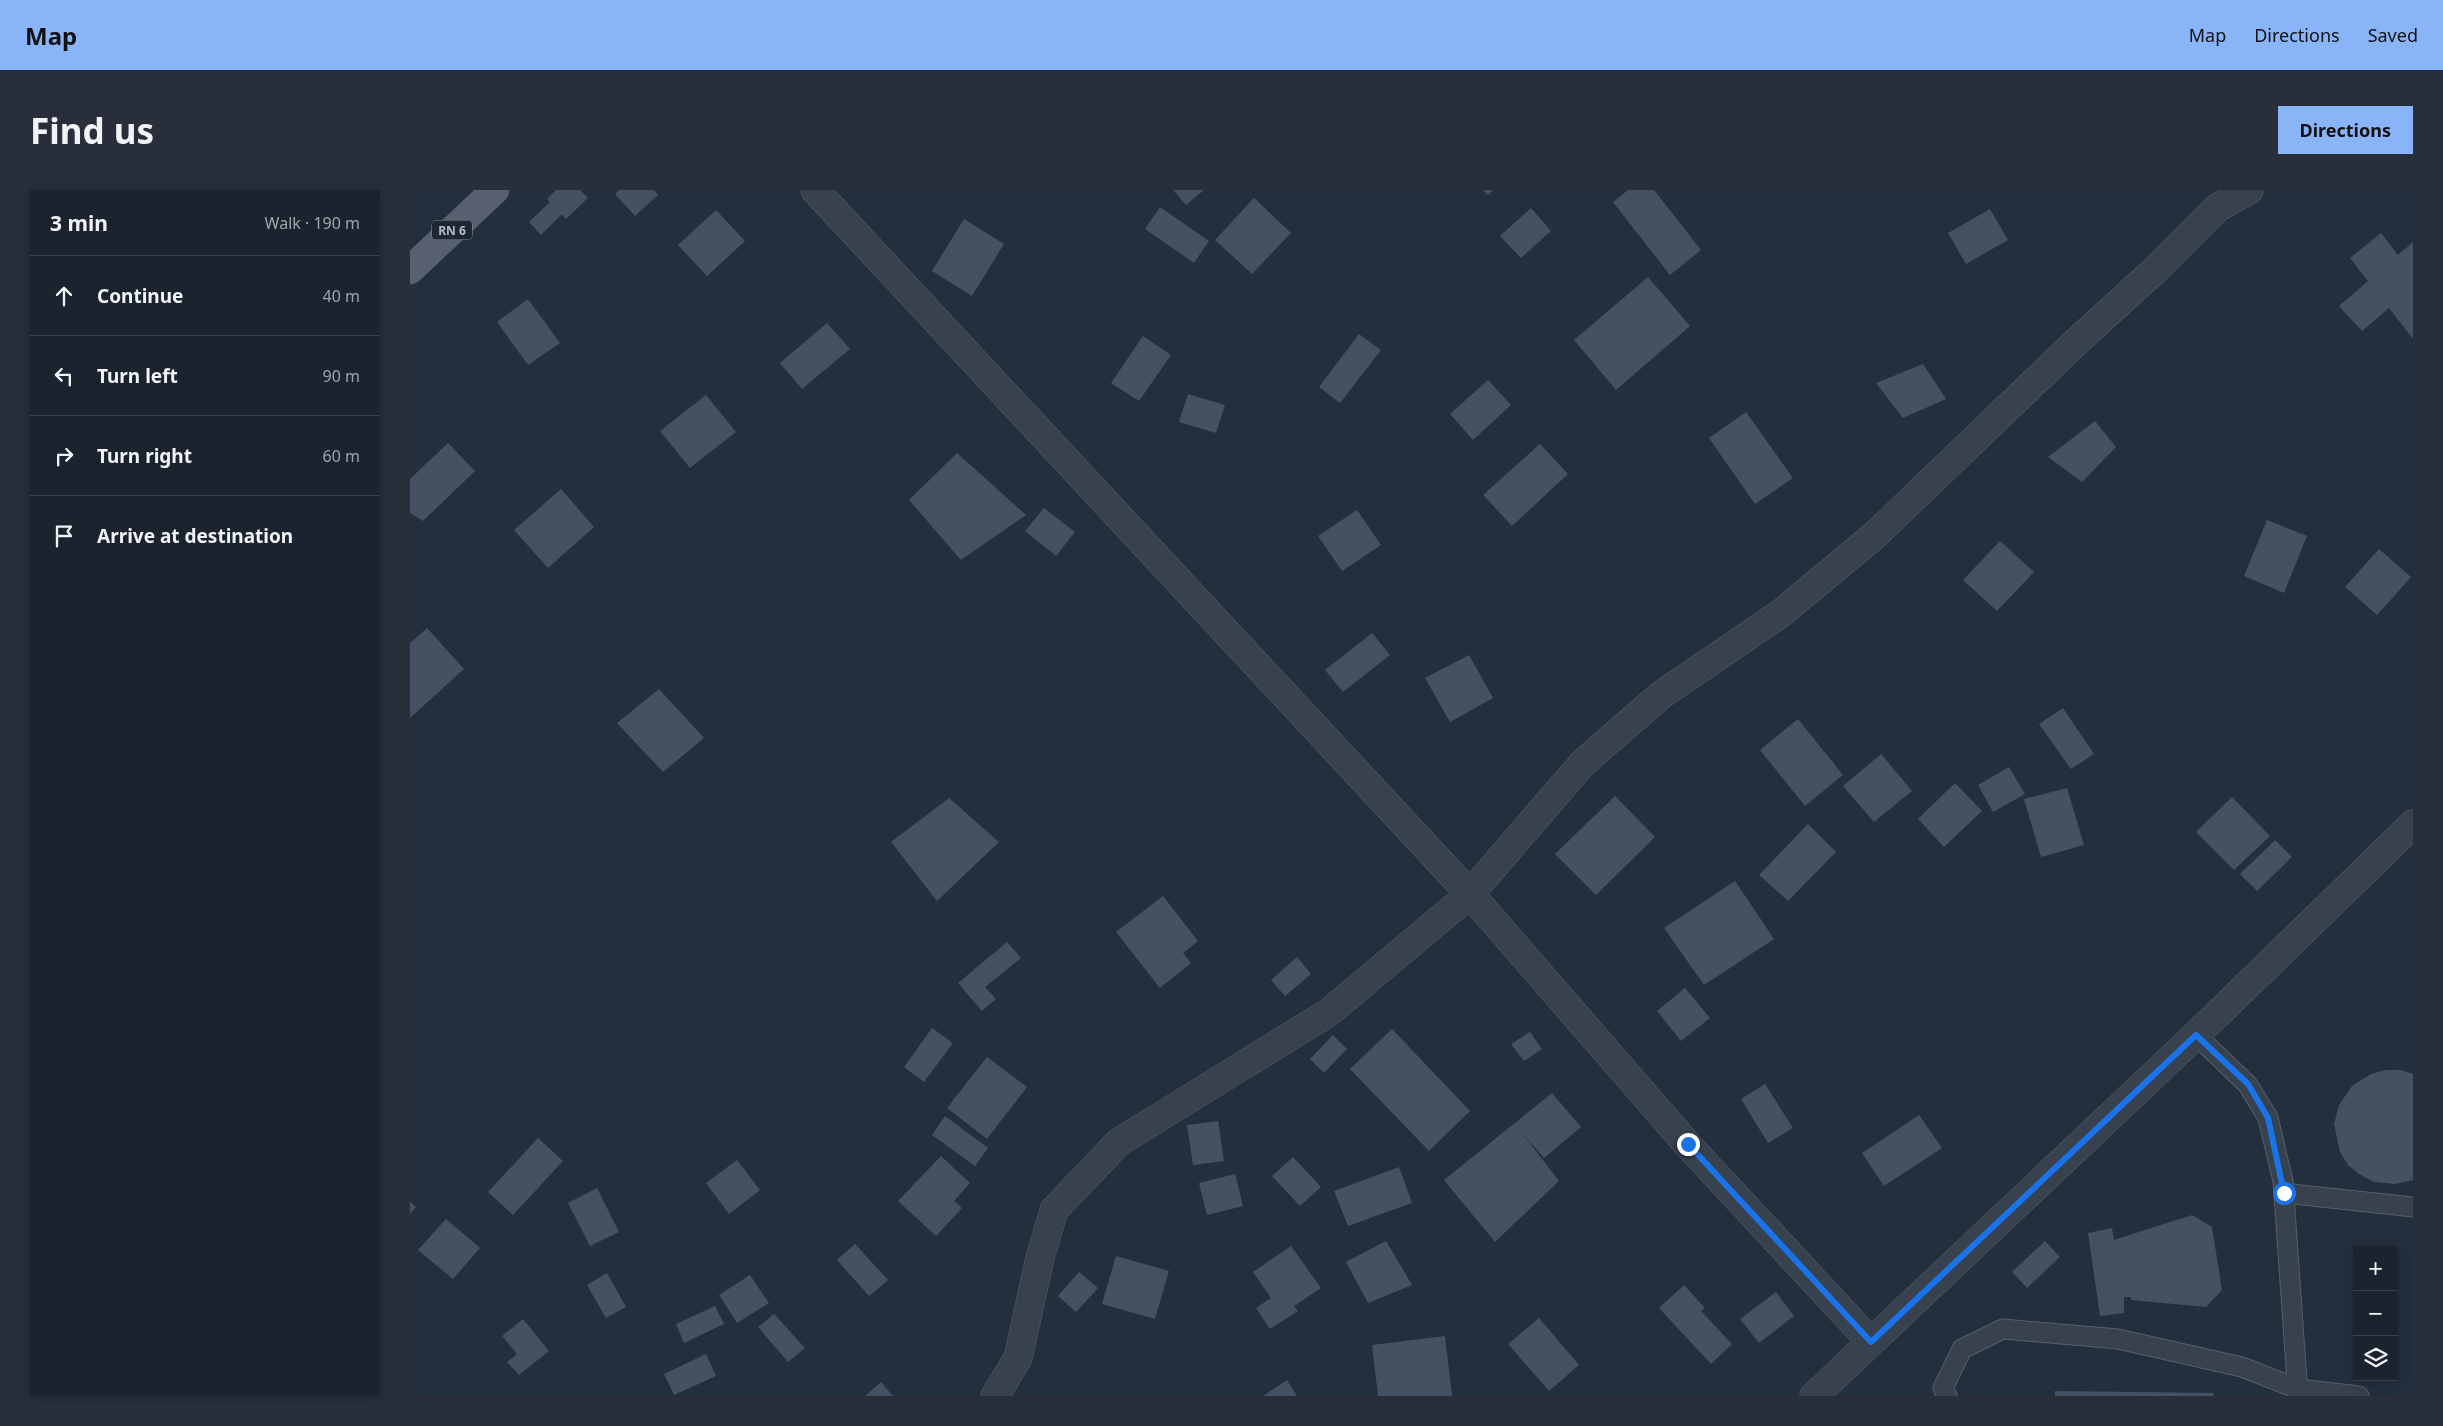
<!DOCTYPE html>
<html lang="en">
<head>
<meta charset="utf-8">
<style>
  :root { --surface:#1b232e; --page:#282f3a; --text:#f1f3f6; --muted:#a0a4aa; --line:#39404a; --accent:#8ab4f8 }
  body { margin:0; font-family:"Noto Sans",sans-serif; background:var(--page); color:var(--text) }
  .controls { position:absolute; right:15px; bottom:15px; display:grid; overflow:hidden; border-radius:0px; box-shadow:0 2px 12px #0003 }
  .controls button { width:45px; height:45px; display:grid; place-items:center; padding:0; border:0; border-bottom:1px solid var(--line); background:var(--surface); color:var(--text); font:25px sans-serif }
  .stop { position:absolute; width:15px; height:15px; margin:-11px; border:4px solid #1a73e8; border-radius:50%; background:#fff }
  .stop.end { background:#1a73e8; border-color:#fff; box-shadow:0 1px 5px #0008 }
  .list { margin:0; padding:0; list-style:none }
  h2 { display:flex; justify-content:space-between; align-items:center; height:65px; margin:0; padding:0 20px; font-size:21px }
  h2 small { font-size:16px; font-weight:400; color:var(--muted) }
  .list li { display:grid; grid-template-columns:32px 1fr auto; gap:15px; align-items:center; box-sizing:border-box; height:80px; padding:0 20px; border-top:1px solid var(--line) }
  .list b { display:block; font-size:19px; white-space:nowrap }
  .list em { font-size:16px; font-style:normal; color:var(--muted) }
  .icon { flex:none; width:28px; height:28px; fill:none; stroke:currentColor; stroke-width:2; stroke-linecap:round; stroke-linejoin:round }
  .map { position:relative; flex:none; width:2003px; height:1206px; overflow:hidden; border-radius:0px }
  header { display:flex; align-items:center; gap:30px; box-sizing:border-box; height:70px; padding:0 25px; background:var(--accent); color:#111 }
  header strong { font-size:24px }
  nav { display:flex; gap:28px; margin-inline-start:auto; font-size:18px }
  .intro { display:flex; align-items:center; justify-content:space-between; box-sizing:border-box; height:120px; padding:0 30px }
  h1 { margin:0; font-size:35px }
  .button { padding:12px 22px; border-radius:0px; background:var(--accent); color:#111; font-size:18px; font-weight:700 }
  main { display:flex; gap:30px; padding:0 30px }
  aside { flex:1; background:var(--surface); border-radius:0px; box-shadow:0 2px 12px #0003 }
  .map>svg:first-child { display:block }
  .building { fill:#455162 }
  .lines { fill:none; stroke-linecap:round; stroke-linejoin:round }
  .service-casing { stroke:#565f6c; stroke-width:21 }
  .minor-casing { stroke:#565f6c; stroke-width:29 }
  .primary-casing { stroke:#414a57; stroke-width:29 }
  .service { stroke:#38414e; stroke-width:19 }
  .minor { stroke:#38414e; stroke-width:28 }
  .primary { stroke:#56606e; stroke-width:28 }
  .route { stroke:#1a73e8; stroke-width:6 }
  .labels { text-anchor:middle; dominant-baseline:central; stroke-width:4; stroke-linejoin:round; paint-order:stroke }
  .shield { fill:#1d2633; stroke:#878f9c; stroke-width:1 }
  .shield-label { font-size:12px; font-weight:bold; fill:#b4bcc9 }
</style>
</head>
<body>
<header>
<strong>Map</strong>
<nav><a>Map</a><a>Directions</a><a>Saved</a></nav>
</header>
<div class="intro"><h1>Find us</h1><a class="button">Directions</a></div>
<main>
<aside>
<h2>3 min<small>Walk · 190 m</small></h2>
<ul class="list">
<li><svg class="icon" aria-label="ahead" viewBox="0 0 24 24"><path d="M12 20V5M6 11l6-6 6 6"/></svg><div><b>Continue</b></div><em>40 m</em></li>
<li><svg class="icon" aria-label="left" viewBox="0 0 24 24"><path d="M17 20v-9H6M10 6l-5 5 5 5"/></svg><div><b>Turn left</b></div><em>90 m</em></li>
<li><svg class="icon" aria-label="right" viewBox="0 0 24 24"><path d="M7 20v-9h11M14 6l5 5-5 5"/></svg><div><b>Turn right</b></div><em>60 m</em></li>
<li><svg class="icon" aria-label="arrive" viewBox="0 0 24 24"><path d="M6 21V4h12l-3 4 3 4H6"/></svg><div><b>Arrive at destination</b></div></li>
</ul>
</aside>
<div class="map">
<svg width="2003" height="1206" viewBox="0 0 2003 1206">
  <rect width="100%" height="100%" fill="#242f3e"/>
  <g class="building">
    <polygon points="146,0 170,0 178,8 156,29 152,24 131,45 119,32 140,12 137,9"/>
    <polygon points="209,0 244,0 248,5 225,26 205,4"/>
    <polygon points="763,0 794,0 776,15"/>
    <polygon points="1073,0 1083,0 1078,5"/>
    <polygon points="1218,0 1244,0 1291,60 1260,85 1203,12"/>
    <polygon points="844,8 881,43 842,84 805,50"/>
    <polygon points="750,17 799,51 784,73 735,39"/>
    <polygon points="1121,18 1141,41 1111,68 1090,46"/>
    <polygon points="1580,19 1598,50 1556,74 1538,43"/>
    <polygon points="306,20 335,51 297,86 268,55"/>
    <polygon points="554,29 594,54 562,106 522,81"/>
    <polygon points="1971,43 1988,65 2003,52 2003,149 1979,118 1952,141 1929,116 1958,91 1940,68"/>
    <polygon points="1238,87 1280,136 1206,200 1164,150"/>
    <polygon points="118,109 150,153 118,175 87,132"/>
    <polygon points="417,133 440,159 392,199 370,173"/>
    <polygon points="949,144 971,160 930,213 909,197"/>
    <polygon points="733,146 761,165 729,211 701,193"/>
    <polygon points="1513,174 1536,209 1493,228 1466,193"/>
    <polygon points="1078,190 1101,215 1063,250 1040,224"/>
    <polygon points="778,204 815,215 806,243 769,232"/>
    <polygon points="296,205 326,242 280,278 250,241"/>
    <polygon points="1336,222 1383,288 1345,314 1299,248"/>
    <polygon points="1685,231 1706,257 1672,292 1638,267"/>
    <polygon points="38,253 65,281 13,331 0,323 0,289"/>
    <polygon points="1130,254 1158,284 1102,336 1073,305"/>
    <polygon points="547,263 616,325 551,370 499,310"/>
    <polygon points="151,299 184,337 138,378 104,340"/>
    <polygon points="634,318 665,342 646,366 615,341"/>
    <polygon points="947,320 971,355 932,381 908,346"/>
    <polygon points="1857,330 1897,346 1874,403 1834,386"/>
    <polygon points="1590,351 1624,382 1587,421 1553,390"/>
    <polygon points="1969,359 2001,387 1967,425 1935,397"/>
    <polygon points="17,438 54,479 0,528 0,453"/>
    <polygon points="962,443 980,465 933,502 915,480"/>
    <polygon points="1059,465 1083,508 1040,532 1015,488"/>
    <polygon points="249,499 294,548 253,582 207,533"/>
    <polygon points="1653,518 1684,564 1661,579 1629,534"/>
    <polygon points="1388,529 1433,585 1395,616 1350,560"/>
    <polygon points="1471,564 1502,601 1464,632 1433,596"/>
    <polygon points="1599,577 1615,604 1583,622 1568,595"/>
    <polygon points="1545,593 1572,621 1534,657 1508,629"/>
    <polygon points="1657,598 1674,655 1631,667 1614,609"/>
    <polygon points="1205,606 1245,647 1186,705 1145,664"/>
    <polygon points="1822,607 1860,646 1824,680 1786,642"/>
    <polygon points="539,608 589,652 527,711 481,652"/>
    <polygon points="1398,634 1426,662 1378,711 1349,685"/>
    <polygon points="1865,650 1882,667 1847,701 1830,684"/>
    <polygon points="1325,691 1364,749 1294,795 1254,738"/>
    <polygon points="753,706 788,751 773,763 781,773 750,798 706,742"/>
    <polygon points="597,752 611,768 575,797 586,809 572,821 548,793"/>
    <polygon points="887,767 901,784 875,806 861,790"/>
    <polygon points="1275,798 1300,828 1271,851 1247,821"/>
    <polygon points="522,838 543,853 514,892 494,877"/>
    <polygon points="982,839 1060,921 1019,961 940,879"/>
    <polygon points="1120,842 1132,859 1114,871 1101,854"/>
    <polygon points="923,845 937,859 914,883 900,869"/>
    <polygon points="577,867 617,897 577,949 537,918"/>
    <polygon points="1976,880 1991,880 2003,884 2003,990 1985,994 1964,992 1949,984 1938,975 1930,962 1924,934 1929,915 1942,896 1961,884"/>
    <polygon points="1355,894 1383,938 1358,953 1331,909"/>
    <polygon points="1142,903 1171,937 1134,968 1112,943 1149,991 1085,1052 1034,990"/>
    <polygon points="1509,925 1532,958 1474,996 1452,963"/>
    <polygon points="535,926 578,958 565,976 522,945"/>
    <polygon points="808,931 814,971 783,975 777,935"/>
    <polygon points="128,948 153,971 103,1025 78,1002"/>
    <polygon points="531,966 560,993 544,1011 552,1018 526,1046 488,1011"/>
    <polygon points="883,967 911,997 890,1016 862,986"/>
    <polygon points="327,970 350,1000 319,1024 296,993"/>
    <polygon points="989,977 1002,1013 938,1036 924,1001"/>
    <polygon points="825,984 833,1016 797,1025 789,993"/>
    <polygon points="187,998 209,1042 180,1056 158,1013"/>
    <polygon points="0,1012 6,1017 0,1024"/>
    <polygon points="1782,1025 1802,1037 1812,1100 1796,1117 1721,1110 1721,1107 1714,1107 1714,1123 1690,1126 1678,1043 1702,1038 1704,1050"/>
    <polygon points="36,1029 70,1058 43,1089 8,1060"/>
    <polygon points="976,1051 1002,1095 958,1113 936,1072"/>
    <polygon points="1635,1051 1650,1067 1617,1098 1602,1082"/>
    <polygon points="445,1054 478,1090 459,1106 427,1070"/>
    <polygon points="881,1056 911,1098 884,1116 888,1121 860,1139 846,1118 861,1108 843,1082"/>
    <polygon points="706,1066 759,1081 745,1129 692,1114"/>
    <polygon points="669,1082 688,1098 666,1122 648,1106"/>
    <polygon points="197,1083 216,1117 196,1128 177,1095"/>
    <polygon points="340,1085 359,1113 327,1133 309,1105"/>
    <polygon points="1274,1095 1295,1118 1291,1121 1322,1154 1301,1174 1249,1118"/>
    <polygon points="1366,1102 1384,1126 1349,1153 1330,1129"/>
    <polygon points="305,1116 314,1134 274,1153 266,1134"/>
    <polygon points="364,1124 395,1158 378,1172 348,1137"/>
    <polygon points="1129,1128 1169,1175 1139,1201 1098,1154"/>
    <polygon points="113,1129 139,1161 109,1185 97,1172 107,1164 92,1146"/>
    <polygon points="1035,1146 1042,1206 968,1206 962,1155"/>
    <polygon points="296,1164 306,1186 264,1205 254,1184"/>
    <polygon points="877,1190 887,1206 853,1206"/>
    <polygon points="471,1192 483,1206 455,1206"/>
    <polygon points="1645,1201 1804,1203 1803,1206 1645,1206"/>
  </g>
  <g class="lines">
    <defs>
      <g id="service">
        <polyline points="1786,845 1838,895 1858,928 1873,991 1888,1206"/>
        <polyline points="1874,1003 2003,1017"/>
        <polyline points="1537,1206 1533,1198 1552,1159 1593,1139 1708,1149 1832,1177 1888,1199 1949,1206"/>
      </g>
      <g id="minor">
        <polyline points="405,0 1060,704 1278,955 1461,1152"/>
        <polyline points="585,1206 608,1168 630,1068 644,1020 709,952 918,823 1060,704 1172,574 1251,505 1370,424 1465,345 1665,153 1744,81 1807,18 1839,0"/>
        <polyline points="1404,1206 1786,845 2003,634"/>
      </g>
      <polyline id="primary" points="0,80 85,0"/>
    </defs>
    <use href="#service" class="service-casing"/>
    <use href="#minor" class="minor-casing"/>
    <use href="#primary" class="primary-casing"/>
    <use href="#service" class="service"/>
    <use href="#minor" class="minor"/>
    <use href="#primary" class="primary"/>
  </g>
  <g class="lines">
    <polyline class="route" points="1278,954 1461,1152 1786,845 1838,894 1858,928 1874,1003"/>
  </g>
  <g class="labels">
    <rect class="shield" x="22" y="30.5" width="40" height="19" rx="4"/>
    <g class="shield-label">
      <text x="42" y="40">RN 6</text>
    </g>
  </g>
</svg>
<div class="controls">
<button>+</button>
<button>−</button>
<button><svg class="icon" aria-label="layers" viewBox="0 0 24 24"><path d="M12 4l9 5-9 5-9-5zM3 14l9 5 9-5"/></svg></button>
</div>
<div class="stop" style="left:1874px;top:1003px"></div>
<div class="stop end" style="left:1278px;top:954px"></div>
</div>
</main>
</body>
</html>
